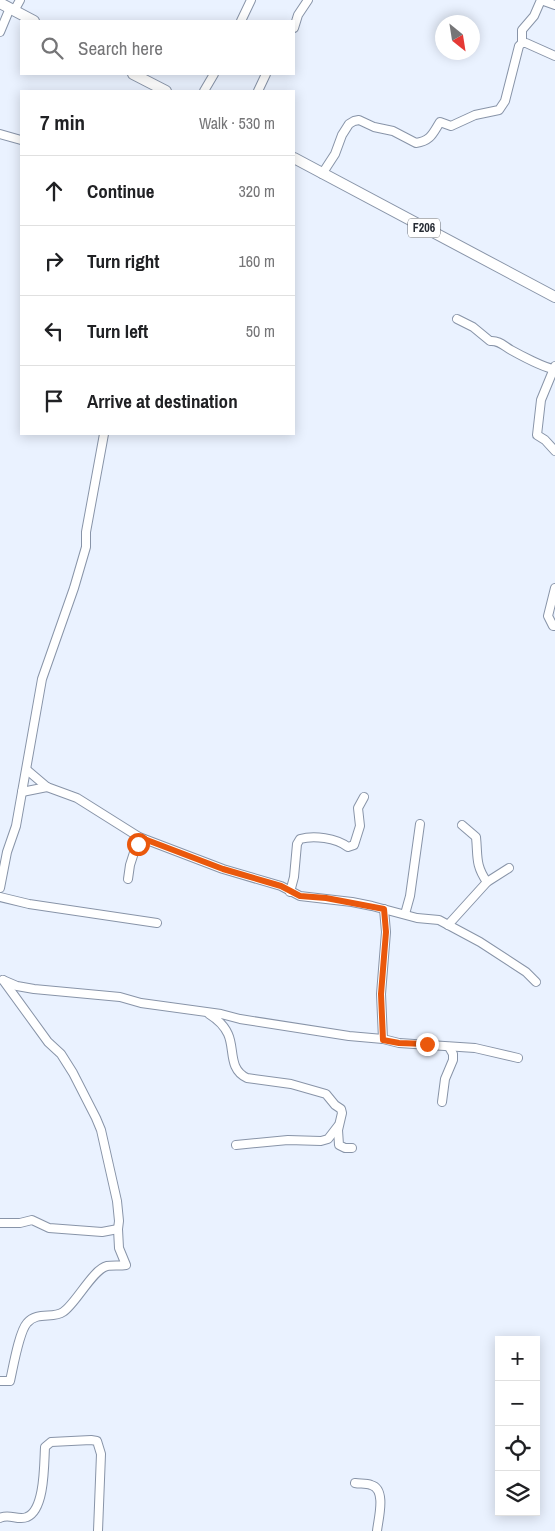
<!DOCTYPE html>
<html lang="en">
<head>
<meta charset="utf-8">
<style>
  :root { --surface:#fff; --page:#f2f2f2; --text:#202124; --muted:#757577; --line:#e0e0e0 }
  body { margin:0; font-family:"Archivo Narrow",sans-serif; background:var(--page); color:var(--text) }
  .controls { position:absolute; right:15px; bottom:15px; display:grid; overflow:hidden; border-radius:0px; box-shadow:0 2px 12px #0003 }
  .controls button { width:45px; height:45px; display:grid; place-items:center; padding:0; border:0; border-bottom:1px solid var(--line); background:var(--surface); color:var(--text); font:25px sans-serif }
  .compass { position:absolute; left:435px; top:15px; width:45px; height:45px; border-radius:50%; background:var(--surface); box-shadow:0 2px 12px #0003; rotate:150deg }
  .stop { position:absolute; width:15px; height:15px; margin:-11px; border:4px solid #ea580c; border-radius:50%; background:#fff }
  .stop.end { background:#ea580c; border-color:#fff; box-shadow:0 1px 5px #0008 }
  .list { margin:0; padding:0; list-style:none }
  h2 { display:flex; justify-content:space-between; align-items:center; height:65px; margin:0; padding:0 20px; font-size:21px }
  h2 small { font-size:16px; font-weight:400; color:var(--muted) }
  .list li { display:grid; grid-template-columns:32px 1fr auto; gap:15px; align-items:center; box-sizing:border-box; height:70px; padding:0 20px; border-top:1px solid var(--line) }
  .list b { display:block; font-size:19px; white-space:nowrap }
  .list em { font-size:16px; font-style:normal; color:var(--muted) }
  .icon { flex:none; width:28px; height:28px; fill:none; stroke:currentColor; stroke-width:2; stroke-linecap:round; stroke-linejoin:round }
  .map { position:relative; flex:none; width:555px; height:1531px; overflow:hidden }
  .search { position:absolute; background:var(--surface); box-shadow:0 2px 12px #0003; left:20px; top:20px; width:275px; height:55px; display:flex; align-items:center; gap:12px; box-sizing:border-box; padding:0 18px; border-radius:0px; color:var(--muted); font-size:19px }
  .panel { position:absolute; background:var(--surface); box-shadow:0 2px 12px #0003; left:20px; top:90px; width:275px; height:345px; border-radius:0px }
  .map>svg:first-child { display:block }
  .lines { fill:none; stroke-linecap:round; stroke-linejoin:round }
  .minor-casing { stroke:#8894a8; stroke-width:10 }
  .major-casing { stroke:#8894a8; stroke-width:12 }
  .minor { stroke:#fff; stroke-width:8 }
  .major { stroke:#fff; stroke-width:10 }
  .route { stroke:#ea580c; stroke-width:6 }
  .labels { text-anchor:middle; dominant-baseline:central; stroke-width:4.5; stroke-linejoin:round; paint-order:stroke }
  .shield { fill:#fff; stroke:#676b70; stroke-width:1 }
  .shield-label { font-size:12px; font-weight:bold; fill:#262b33 }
</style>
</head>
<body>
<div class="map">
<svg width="555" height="1531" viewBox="0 0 555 1531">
  <rect width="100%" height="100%" fill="#eaf2ff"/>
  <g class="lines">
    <defs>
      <g id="minor">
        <polyline points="14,11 20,0"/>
        <polyline points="241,21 251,0"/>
        <polyline points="294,28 298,15 308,0"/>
        <polyline points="0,32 10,8"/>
        <polyline points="522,43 526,43 555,56"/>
        <polyline points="204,91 214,74"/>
        <polyline points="258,91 266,74"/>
        <polyline points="0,134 21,140"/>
        <path d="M322,174L335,154L342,135L349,124L354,121L359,120L374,127L393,131L416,143C431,141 433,133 440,122L451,126L475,115L499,110L505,101L519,46L522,43V30L534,16L541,0L555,5"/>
        <path d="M457,319L473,327L490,341C499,340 504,346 511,350C520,355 545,368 554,369"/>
        <polyline points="555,366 541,400 537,435 545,440 555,451"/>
        <polyline points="555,588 548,616 553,626 555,626"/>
        <polyline points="27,770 47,787 77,798 139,837 223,869 281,886 300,896 352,902 372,906 417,918 439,920 480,942 526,972 536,982"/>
        <polyline points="22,792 47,787"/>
        <path d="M462,825L476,837C478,856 475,865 487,882"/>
        <polyline points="128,879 130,865 139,837"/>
        <polyline points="0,888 7,852 16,826 42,679 74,588 86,547 86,532 104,434"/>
        <path d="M290,892L294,877L297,844L300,839C314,835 336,838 348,847L354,845L360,826L358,808L364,797"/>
        <polyline points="0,897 29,904 157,923"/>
        <polyline points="405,914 410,896 420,824"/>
        <polyline points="448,925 487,882 509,868"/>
        <polyline points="3,980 17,986 34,989 120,997 141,1003 221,1014 240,1019 349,1036 383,1039 399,1043 475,1048 518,1058"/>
        <path d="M209,1014C217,1019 224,1025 228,1034C235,1049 228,1069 247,1078L291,1084L326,1094L335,1105L341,1109L342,1113L338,1130L339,1145L345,1148H352"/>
        <polyline points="383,1039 381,994 386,932 384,909"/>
        <polyline points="442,1102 445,1079 453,1060 453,1054 449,1047"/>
        <polyline points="236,1145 288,1140 321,1141 328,1139 338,1126"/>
        <polyline points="0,1223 20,1223 32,1220 49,1228 102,1232 118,1229"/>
        <path d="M0,1381H10C13,1368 19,1332 27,1323C37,1311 53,1319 63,1312C75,1305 93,1269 107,1266C112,1265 120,1266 126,1265L119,1248L118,1229L119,1221L117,1201L101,1130L96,1118L73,1073L61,1054L48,1042L3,980"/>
        <path d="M355,1483C360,1484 366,1483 371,1485C387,1489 378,1520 377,1531"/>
        <path d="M0,1518C9,1513 18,1521 27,1517C45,1510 44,1464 45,1447L51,1442L91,1440L97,1441L101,1454L98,1531"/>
      </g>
      <g id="major">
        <polyline points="0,3 34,21"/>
        <polyline points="133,74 166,91"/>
        <polyline points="294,158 555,297"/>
      </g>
    </defs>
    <use href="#minor" class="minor-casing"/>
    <use href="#major" class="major-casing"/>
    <use href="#minor" class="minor"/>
    <use href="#major" class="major"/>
  </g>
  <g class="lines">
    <polyline class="route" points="138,844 139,837 223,869 281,886 300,896 326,898 384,909 386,932 381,994 383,1040 399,1043 427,1044"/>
  </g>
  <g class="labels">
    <rect class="shield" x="408" y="218.5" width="32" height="19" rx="4"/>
    <g class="shield-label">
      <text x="424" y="228">F206</text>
    </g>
  </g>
</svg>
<div class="controls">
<button>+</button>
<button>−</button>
<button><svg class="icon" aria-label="locate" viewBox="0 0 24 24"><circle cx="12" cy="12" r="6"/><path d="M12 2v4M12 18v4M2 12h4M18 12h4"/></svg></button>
<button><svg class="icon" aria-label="layers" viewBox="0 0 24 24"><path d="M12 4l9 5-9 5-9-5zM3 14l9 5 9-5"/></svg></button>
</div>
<svg class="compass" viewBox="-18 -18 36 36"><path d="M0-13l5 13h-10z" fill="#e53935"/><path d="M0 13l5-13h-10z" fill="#757577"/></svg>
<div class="stop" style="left:138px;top:844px"></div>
<div class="stop end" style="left:427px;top:1044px"></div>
<div class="search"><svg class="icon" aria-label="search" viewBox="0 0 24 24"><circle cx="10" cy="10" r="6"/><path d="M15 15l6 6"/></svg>Search here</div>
<section class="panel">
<h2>7 min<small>Walk · 530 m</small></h2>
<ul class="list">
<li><svg class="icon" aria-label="ahead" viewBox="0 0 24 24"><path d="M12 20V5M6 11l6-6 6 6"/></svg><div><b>Continue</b></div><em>320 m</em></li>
<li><svg class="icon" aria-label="right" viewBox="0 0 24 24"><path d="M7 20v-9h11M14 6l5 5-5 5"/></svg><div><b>Turn right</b></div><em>160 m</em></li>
<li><svg class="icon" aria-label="left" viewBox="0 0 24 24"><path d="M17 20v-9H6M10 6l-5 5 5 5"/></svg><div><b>Turn left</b></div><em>50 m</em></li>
<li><svg class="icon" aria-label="arrive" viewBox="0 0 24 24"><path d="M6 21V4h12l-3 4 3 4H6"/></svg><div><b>Arrive at destination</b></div></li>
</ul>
</section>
</div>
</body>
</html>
